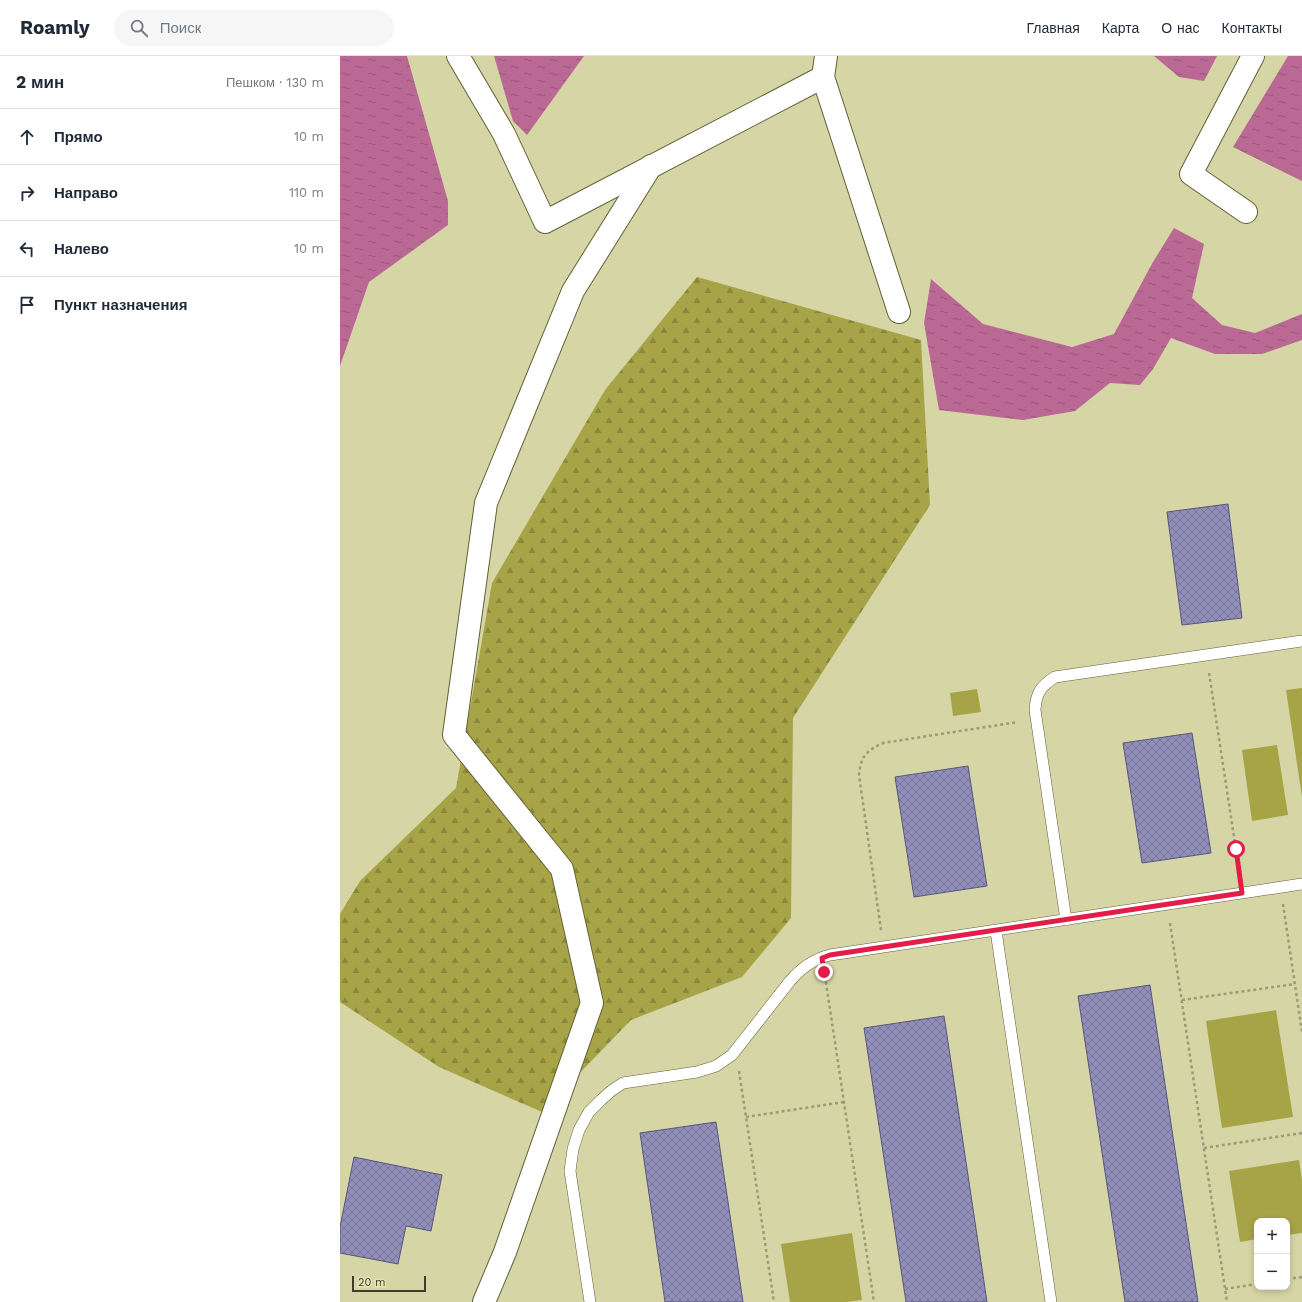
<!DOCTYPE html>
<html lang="ru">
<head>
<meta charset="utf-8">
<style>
  :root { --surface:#fff; --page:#f6f6f7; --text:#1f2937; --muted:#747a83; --line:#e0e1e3 }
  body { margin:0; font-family:"Work Sans",sans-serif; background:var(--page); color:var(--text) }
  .controls { position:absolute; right:12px; bottom:12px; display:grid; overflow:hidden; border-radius:8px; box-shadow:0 2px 6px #0003 }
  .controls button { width:36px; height:36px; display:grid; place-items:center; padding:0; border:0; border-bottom:1px solid var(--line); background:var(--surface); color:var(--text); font:20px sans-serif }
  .scale { position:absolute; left:12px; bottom:10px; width:74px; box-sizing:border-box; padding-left:4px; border:2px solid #3d3d2a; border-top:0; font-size:11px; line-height:14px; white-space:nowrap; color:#3d3d2a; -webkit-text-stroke:3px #e3e2b2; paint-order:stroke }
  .stop { position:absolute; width:12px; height:12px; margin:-9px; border:3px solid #e11d48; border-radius:50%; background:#fff }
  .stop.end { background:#e11d48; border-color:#fff; box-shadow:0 1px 4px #0008 }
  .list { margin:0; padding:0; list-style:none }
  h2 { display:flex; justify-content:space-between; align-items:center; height:52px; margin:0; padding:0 16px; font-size:17px }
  h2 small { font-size:13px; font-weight:400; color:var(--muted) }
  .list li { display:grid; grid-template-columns:26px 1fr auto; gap:12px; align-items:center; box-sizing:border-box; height:56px; padding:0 16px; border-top:1px solid var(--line) }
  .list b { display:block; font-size:15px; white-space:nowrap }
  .list em { font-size:13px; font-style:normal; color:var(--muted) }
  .icon { flex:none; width:22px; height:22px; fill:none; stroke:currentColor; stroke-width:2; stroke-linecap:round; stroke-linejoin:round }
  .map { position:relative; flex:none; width:962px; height:1246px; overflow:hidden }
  header { display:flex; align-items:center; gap:24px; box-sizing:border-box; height:56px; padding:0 20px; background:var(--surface); border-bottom:1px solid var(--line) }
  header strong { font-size:19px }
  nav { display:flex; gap:22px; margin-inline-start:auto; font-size:14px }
  .search { width:280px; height:36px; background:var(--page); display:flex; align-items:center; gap:10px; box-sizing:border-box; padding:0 14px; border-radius:22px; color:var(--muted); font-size:15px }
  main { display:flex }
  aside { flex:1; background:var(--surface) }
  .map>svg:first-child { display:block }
  .green { fill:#a7a447 }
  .forest { fill:url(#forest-firs) }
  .water { fill:url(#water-ripples) }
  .building { fill:url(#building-cross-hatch); stroke:#58557c }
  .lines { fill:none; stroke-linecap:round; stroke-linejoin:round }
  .lane-casing { stroke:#626136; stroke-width:12 }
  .street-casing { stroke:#626136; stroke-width:24 }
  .path { stroke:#9b9b77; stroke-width:2.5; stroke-dasharray:3 3; stroke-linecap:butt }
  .lane { stroke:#fff; stroke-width:11 }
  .street { stroke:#fff; stroke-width:22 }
  .route { stroke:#e11d48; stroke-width:5 }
</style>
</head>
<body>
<header>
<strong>Roamly</strong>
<div class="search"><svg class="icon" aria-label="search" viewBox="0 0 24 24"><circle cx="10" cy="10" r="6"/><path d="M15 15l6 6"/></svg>Поиск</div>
<nav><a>Главная</a><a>Карта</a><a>О нас</a><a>Контакты</a></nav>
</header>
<main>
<aside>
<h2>2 мин<small>Пешком · 130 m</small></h2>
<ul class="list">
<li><svg class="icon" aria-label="ahead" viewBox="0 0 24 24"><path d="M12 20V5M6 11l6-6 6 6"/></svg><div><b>Прямо</b></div><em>10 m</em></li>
<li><svg class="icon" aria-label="right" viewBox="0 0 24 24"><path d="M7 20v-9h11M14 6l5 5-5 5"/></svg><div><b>Направо</b></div><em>110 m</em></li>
<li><svg class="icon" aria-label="left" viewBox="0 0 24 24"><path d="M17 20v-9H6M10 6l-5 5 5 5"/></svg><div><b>Налево</b></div><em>10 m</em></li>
<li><svg class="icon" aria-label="arrive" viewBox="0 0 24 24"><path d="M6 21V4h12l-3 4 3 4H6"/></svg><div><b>Пункт назначения</b></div></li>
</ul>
</aside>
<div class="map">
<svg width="962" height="1246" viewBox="0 0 962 1246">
  <defs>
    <pattern id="forest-firs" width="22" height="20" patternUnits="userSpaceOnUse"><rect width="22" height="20" fill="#a7a447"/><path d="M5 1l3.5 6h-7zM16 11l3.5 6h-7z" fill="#89873b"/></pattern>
    <pattern id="water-ripples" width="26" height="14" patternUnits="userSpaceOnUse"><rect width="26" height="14" fill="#b96994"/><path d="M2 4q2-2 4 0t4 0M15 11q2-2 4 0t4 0" fill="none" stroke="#985879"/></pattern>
    <pattern id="building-cross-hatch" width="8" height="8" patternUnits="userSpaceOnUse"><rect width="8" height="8" fill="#918fb9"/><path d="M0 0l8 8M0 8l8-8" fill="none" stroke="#787697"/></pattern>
  </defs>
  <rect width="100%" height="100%" fill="#d6d5a6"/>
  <g class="green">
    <polygon points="962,632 962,741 946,634"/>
    <polygon points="637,633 641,656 613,660 610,637"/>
    <polygon points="937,689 948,759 912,765 902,694"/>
    <polygon points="936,954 953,1061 882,1072 866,965"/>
    <polygon points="959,1104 962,1124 962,1177 947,1179 947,1165 917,1165 917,1183 900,1186 889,1115"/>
    <polygon points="512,1177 522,1244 506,1246 450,1246 441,1188"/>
  </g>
  <polygon class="forest" points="357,221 581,284 590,449 453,662 451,862 402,921 291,964 202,1056 99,1011 0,946 0,858 20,825 116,732 152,527 265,334"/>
  <g class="water">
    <polygon points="0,0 67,0 108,145 108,169 29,226 0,310"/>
    <polygon points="154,0 244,0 187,79 173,65"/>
    <polygon points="814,0 877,0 864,25 839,21"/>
    <polygon points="948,0 962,0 962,125 893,91"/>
    <polygon points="834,172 864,188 852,242 882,269 915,277 962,258 962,284 922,298 875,298 831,282 813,313 800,329 770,327 735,355 683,364 599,354 584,267 591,223 643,268 732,291 774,278 813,206"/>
  </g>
  <g class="building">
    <polygon points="888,448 902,562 842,569 827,456"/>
    <polygon points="852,677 871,797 802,807 783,687"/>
    <polygon points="628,710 647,830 574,841 555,721"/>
    <polygon points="810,929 858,1246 785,1246 738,940"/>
    <polygon points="604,960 611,1006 647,1246 566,1246 524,972"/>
    <polygon points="376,1066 403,1246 325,1246 300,1077"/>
    <polygon points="14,1101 102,1119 91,1175 66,1170 58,1208 0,1197 0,1171"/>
  </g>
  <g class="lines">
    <defs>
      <g id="lane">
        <path d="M726,864L695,654C696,637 701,630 715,621L962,585"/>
        <polyline points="656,875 711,1246"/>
        <path d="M250,1246L230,1115L233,1093L239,1074L249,1056L261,1044L271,1035L283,1027L357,1016L376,1010L392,999L450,925C461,912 474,903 490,899L962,828"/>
      </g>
      <g id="street">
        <polyline points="118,0 164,78 205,166 483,21"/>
        <polyline points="486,0 483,21 559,256"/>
        <polyline points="906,156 851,118 913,0"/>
        <polyline points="144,1246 165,1196 252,947 222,813 114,679 146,447 233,235 311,110"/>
      </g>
    </defs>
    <use href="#lane" class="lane-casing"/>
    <use href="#street" class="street-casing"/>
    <g class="path">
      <polyline points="869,617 900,820"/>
      <polyline points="943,848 962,976"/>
      <polyline points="830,867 887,1246"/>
      <path d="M541,874L519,719C521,700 526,695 543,687L678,666"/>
      <polyline points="485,920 534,1246"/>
      <polyline points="842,944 955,928"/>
      <polyline points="399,1015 434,1246"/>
      <polyline points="406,1061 504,1046"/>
      <polyline points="864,1092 962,1077"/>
      <polyline points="947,1223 962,1221"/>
      <polyline points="885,1233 917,1228"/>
    </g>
    <use href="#lane" class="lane"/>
    <use href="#street" class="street"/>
  </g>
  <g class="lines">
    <polyline class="route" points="484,916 482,902 490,899 902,837 896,793"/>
  </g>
</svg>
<div class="controls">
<button>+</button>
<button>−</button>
</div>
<div class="scale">20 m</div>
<div class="stop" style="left:896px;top:793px"></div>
<div class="stop end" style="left:484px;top:916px"></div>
</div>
</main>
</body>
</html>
